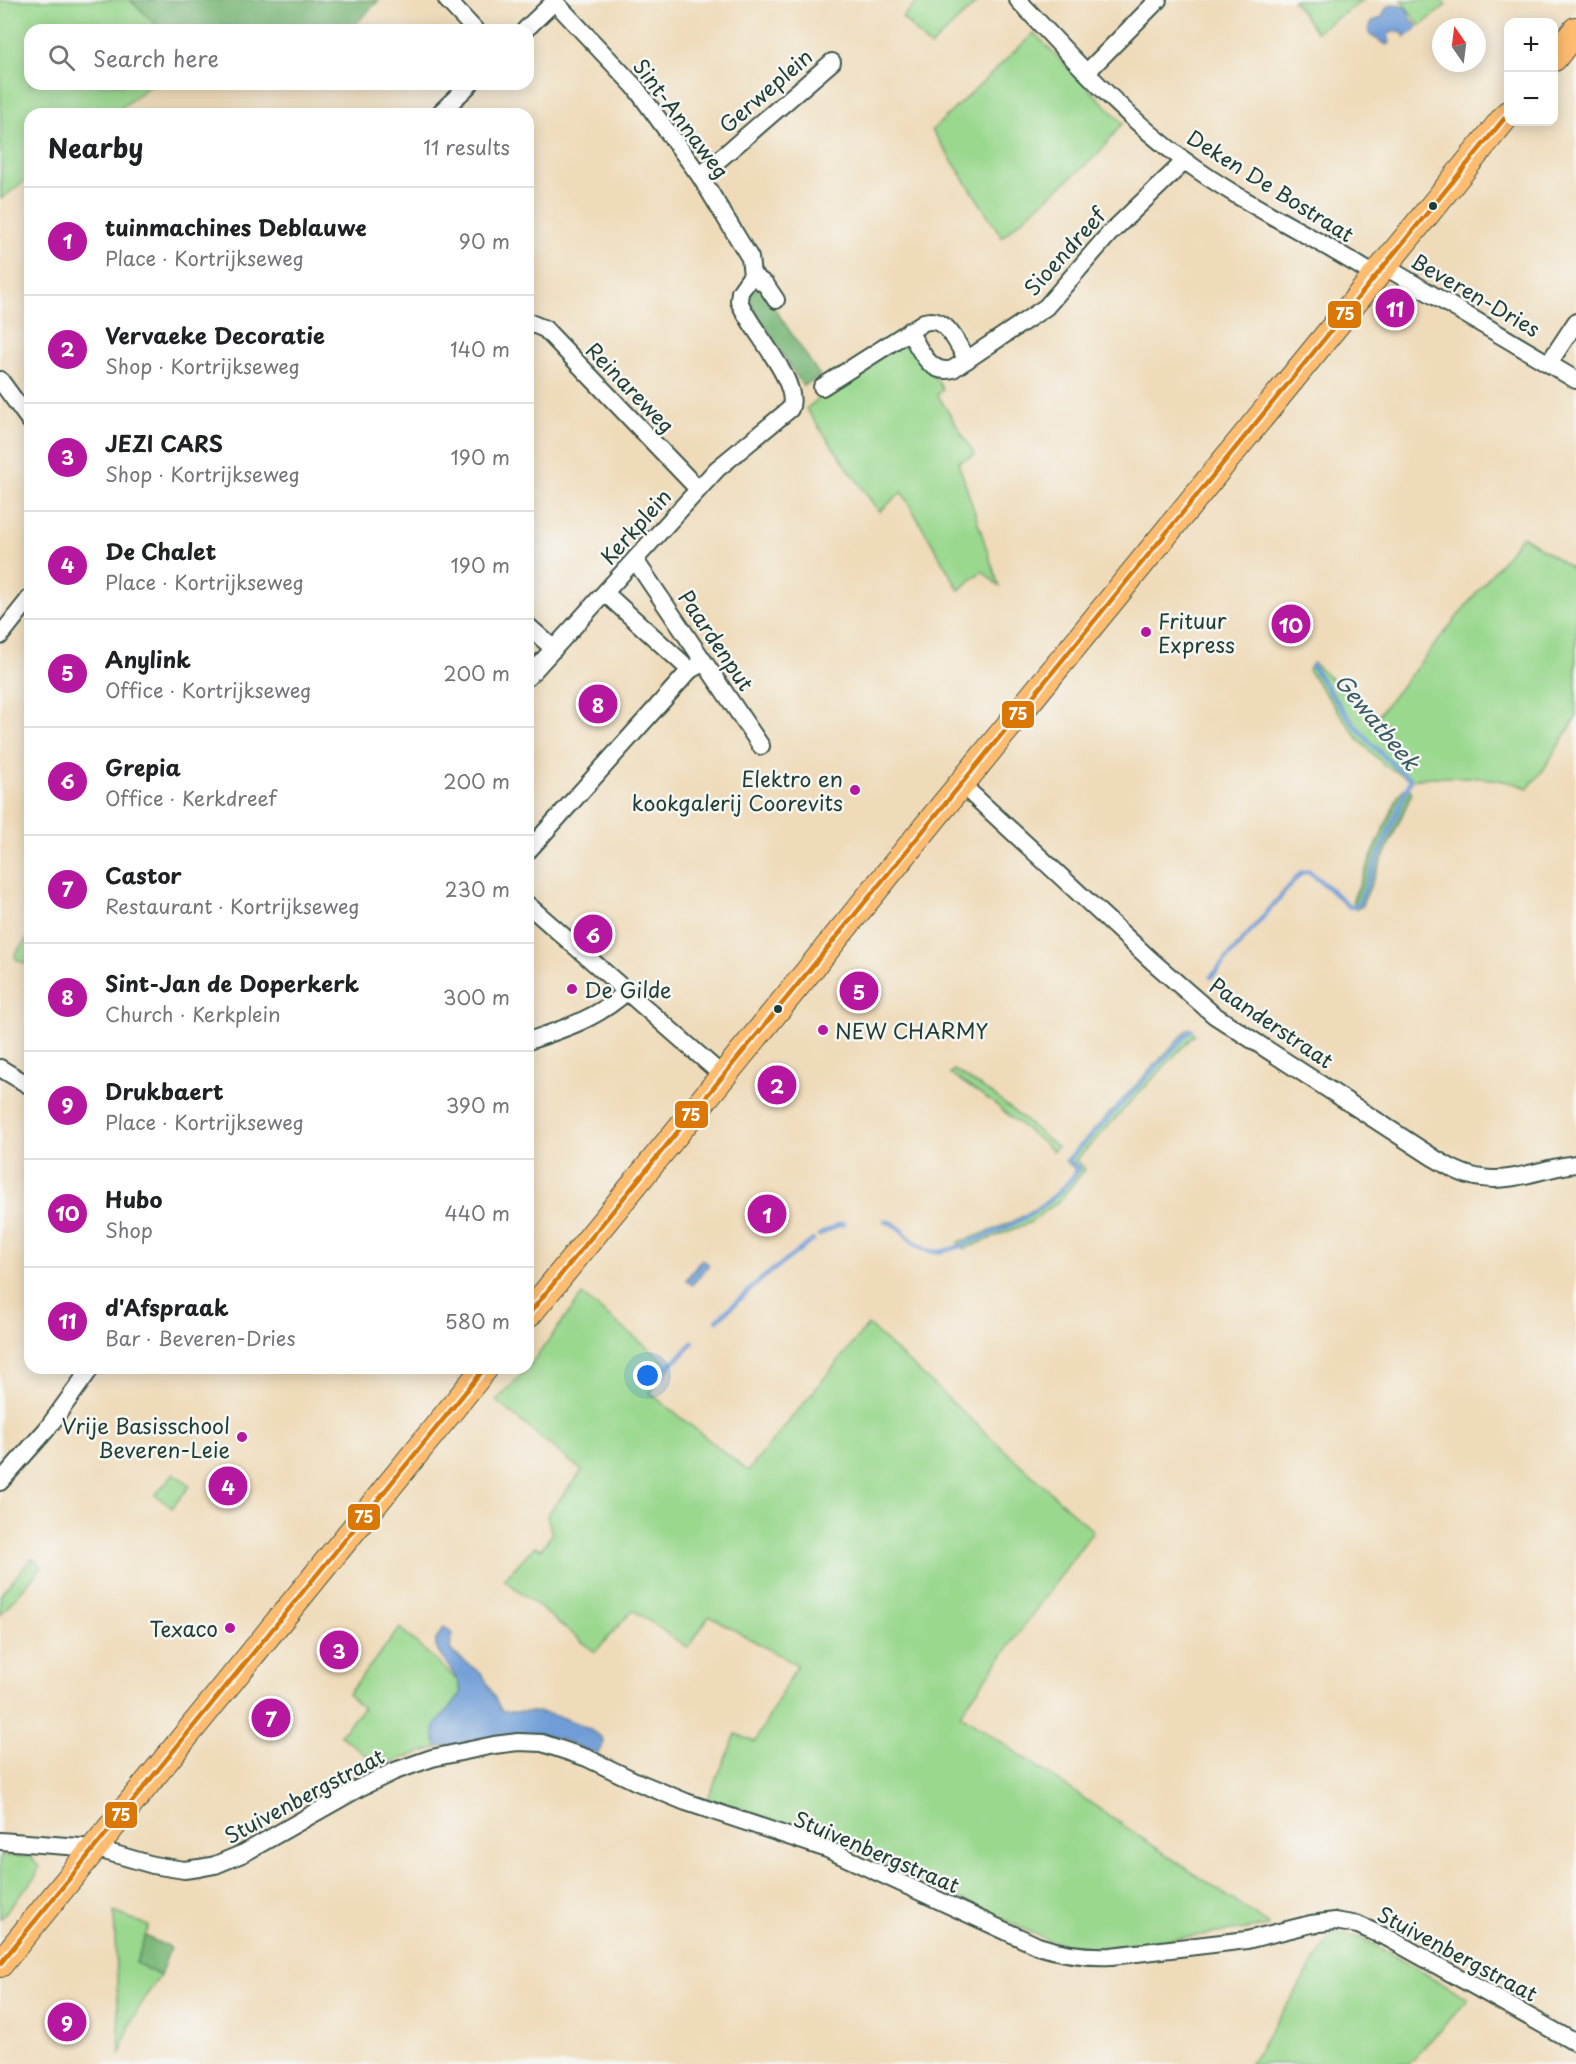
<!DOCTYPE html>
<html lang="en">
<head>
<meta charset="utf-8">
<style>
  :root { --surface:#fff; --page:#f6f6f6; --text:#202124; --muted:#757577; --line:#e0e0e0; --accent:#b5179e }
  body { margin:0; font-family:"Playpen Sans",sans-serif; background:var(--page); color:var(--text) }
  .controls { position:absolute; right:18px; top:18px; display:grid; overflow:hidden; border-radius:12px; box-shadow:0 3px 15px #0003 }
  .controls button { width:54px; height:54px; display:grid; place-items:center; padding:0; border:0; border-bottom:2px solid var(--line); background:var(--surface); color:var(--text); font:30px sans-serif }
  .compass { position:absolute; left:1432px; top:18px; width:54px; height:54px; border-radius:50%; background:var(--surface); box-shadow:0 3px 15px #0003; rotate:346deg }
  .you { position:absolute; left:648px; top:1376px; width:21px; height:21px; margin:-15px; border:4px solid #fff; border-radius:50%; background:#1a73e8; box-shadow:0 0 0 9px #1a73e833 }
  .badge { display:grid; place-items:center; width:39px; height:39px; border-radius:50%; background:var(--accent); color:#fff; font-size:20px; font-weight:700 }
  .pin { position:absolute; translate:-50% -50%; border:3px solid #fff; box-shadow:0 2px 6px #0006 }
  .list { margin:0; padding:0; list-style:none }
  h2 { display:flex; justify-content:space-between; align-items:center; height:78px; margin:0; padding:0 24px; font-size:26px }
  h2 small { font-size:20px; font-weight:400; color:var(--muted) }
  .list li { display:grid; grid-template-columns:39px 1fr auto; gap:18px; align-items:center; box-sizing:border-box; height:108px; padding:0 24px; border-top:2px solid var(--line) }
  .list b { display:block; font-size:22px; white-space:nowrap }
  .list p { margin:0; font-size:20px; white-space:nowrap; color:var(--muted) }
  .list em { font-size:20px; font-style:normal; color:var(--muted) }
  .icon { flex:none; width:33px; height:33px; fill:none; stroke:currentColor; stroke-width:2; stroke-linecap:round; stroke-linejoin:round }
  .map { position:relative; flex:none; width:1576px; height:2064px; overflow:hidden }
  .search { position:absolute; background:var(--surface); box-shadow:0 3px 15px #0003; left:24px; top:24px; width:510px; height:66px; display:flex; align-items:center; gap:15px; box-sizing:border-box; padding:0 21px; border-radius:18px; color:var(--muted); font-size:22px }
  .panel { position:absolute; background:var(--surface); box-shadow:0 3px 15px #0003; left:24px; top:108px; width:510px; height:1266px; border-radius:18px }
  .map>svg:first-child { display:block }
  .green { fill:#9ad88e; stroke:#5c8a61; stroke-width:1.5 }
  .forest { fill:#7bb879; stroke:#4d7a56; stroke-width:1.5 }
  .water { fill:#6f9dd7; stroke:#476d86; stroke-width:1.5 }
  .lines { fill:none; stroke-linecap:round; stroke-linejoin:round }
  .stream { stroke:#6f9dd7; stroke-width:4.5 }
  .street-casing { stroke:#3e5548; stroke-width:20 }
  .primary-casing { stroke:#3e5548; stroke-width:28 }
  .street { stroke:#fff; stroke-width:16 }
  .primary { stroke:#fdbc70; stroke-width:26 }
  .bus-1-casing { stroke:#f6f6f2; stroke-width:9 }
  .bus-1 { stroke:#da7705; stroke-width:4.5 }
  .bus-dot { fill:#1f3d34; stroke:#f6f6f2; stroke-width:2 }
  .poi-dot { fill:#b5179e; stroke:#f6f6f2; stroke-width:2 }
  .labels { text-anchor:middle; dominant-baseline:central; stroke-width:5; stroke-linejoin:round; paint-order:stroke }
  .street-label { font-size:21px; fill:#1f3d34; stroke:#f6f6f2 }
  .poi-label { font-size:21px; fill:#1f3d34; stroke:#f6f6f2; text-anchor:start }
  .water-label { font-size:22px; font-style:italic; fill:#375a65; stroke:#f6f6f2 }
  .line-badge { stroke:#f6f6f2; stroke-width:2 }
  .badge-label { font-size:16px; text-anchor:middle; font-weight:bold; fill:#fff }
</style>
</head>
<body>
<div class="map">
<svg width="1576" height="2064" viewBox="0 0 1576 2064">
  <rect width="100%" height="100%" fill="#f6f6f2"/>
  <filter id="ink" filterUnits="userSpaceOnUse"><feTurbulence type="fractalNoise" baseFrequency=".0167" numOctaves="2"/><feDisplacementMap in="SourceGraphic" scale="12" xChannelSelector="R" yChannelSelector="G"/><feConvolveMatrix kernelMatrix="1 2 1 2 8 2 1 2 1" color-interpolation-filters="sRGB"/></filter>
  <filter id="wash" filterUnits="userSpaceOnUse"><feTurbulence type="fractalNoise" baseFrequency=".008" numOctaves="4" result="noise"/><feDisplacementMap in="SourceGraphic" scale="24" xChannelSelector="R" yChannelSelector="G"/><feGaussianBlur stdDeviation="1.35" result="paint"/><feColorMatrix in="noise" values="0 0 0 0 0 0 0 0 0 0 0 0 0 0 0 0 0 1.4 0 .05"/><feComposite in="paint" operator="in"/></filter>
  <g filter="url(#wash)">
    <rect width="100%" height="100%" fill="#efdbba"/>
    <g class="green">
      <polygon points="0,0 130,0 162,30 30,30 30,84 152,84 113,114 30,114 30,177 1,199"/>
      <polygon points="920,0 979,0 930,47 902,17"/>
      <polygon points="1293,0 1364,0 1316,32"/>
      <polygon points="1401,0 1443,0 1446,5 1420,26"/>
      <polygon points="1034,33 1123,123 1097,155 1002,237 932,130"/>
      <path d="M905,343C919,345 935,377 943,390L937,394L975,455L958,462L999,586L982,571L959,590L902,492L879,512L806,409L838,383Z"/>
      <path d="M1522,536L1576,571V718L1544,769L1528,788C1497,776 1465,777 1432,777C1424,777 1417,781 1409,779L1384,765L1360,741L1308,670L1313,663L1376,718Z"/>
      <polygon points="30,935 30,966 16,959 15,954"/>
      <path d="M1189,1028L1195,1034L1076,1160L1085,1169L1059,1201L1031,1222L964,1249L958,1242C1001,1229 1050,1209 1076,1170L1065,1161Z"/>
      <polygon points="954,1070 995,1096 1057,1147 1053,1151 991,1101 950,1074"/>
      <polygon points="582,1295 671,1366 650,1393 748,1471 868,1325 1093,1531 960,1714 1268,1924 1268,1926 1104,1948 1085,1948 1052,1942 837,1842 708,1798 736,1734 755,1742 797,1665 709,1616 688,1648 633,1610 595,1652 504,1579 535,1546 541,1549 552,1534 547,1515 582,1471 496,1401 528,1368"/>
      <polygon points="174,1473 190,1486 172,1508 155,1495"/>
      <polygon points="32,1558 42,1567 0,1615 0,1595"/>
      <path d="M400,1628L458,1681L461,1693C452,1713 423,1722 438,1747L379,1766L340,1735L363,1708L348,1694Z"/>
      <polygon points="0,1855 31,1857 39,1866 36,1876 0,1919"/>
      <path d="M114,1912L149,1926L136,1963L160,1976C141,2002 128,2023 120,2055Z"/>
      <polygon points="1333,1932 1364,1939 1469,1999 1408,2064 1250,2064"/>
    </g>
    <g class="forest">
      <polygon points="130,0 379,0 350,30 231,30 226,26 222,30 162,30"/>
      <path d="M755,288L762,290L820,376L803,386L749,302C747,294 748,291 755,288Z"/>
      <polygon points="1405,788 1410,789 1412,793 1361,907 1355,909 1353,905 1353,899 1399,794"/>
      <polygon points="145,1936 170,1948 160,1976 136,1963"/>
    </g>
    <g class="water">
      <polygon points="1394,4 1407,8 1411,19 1417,26 1415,30 1405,37 1401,31 1392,32 1388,35 1390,43 1387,45 1370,35 1368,30 1372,22 1382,17 1386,8"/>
      <polygon points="702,1259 709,1265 692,1285 686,1280"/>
      <path d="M444,1627L453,1634L450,1646L451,1651L483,1675L501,1710C511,1714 523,1711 534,1712C555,1713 583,1724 601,1737C605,1743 603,1748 598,1753H593L563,1740L533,1734L438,1747C423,1722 452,1713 461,1693C459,1671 432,1654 436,1640C438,1636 442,1631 444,1627Z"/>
    </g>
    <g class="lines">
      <g class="stream">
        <path d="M1211,977L1301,873L1309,871L1350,907L1359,904L1411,779C1369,748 1341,709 1312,666"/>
        <path d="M885,1221C903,1224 909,1246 930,1251C942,1254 959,1247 970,1242C1016,1225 1049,1209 1079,1169L1068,1160L1191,1030"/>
        <polyline points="819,1235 838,1225 844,1224"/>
        <polyline points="717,1320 764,1277 813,1240"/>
        <path d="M639,1373C667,1370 675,1364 693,1342"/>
      </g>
    </g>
  </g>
  <g filter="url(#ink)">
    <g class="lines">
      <defs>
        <g id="street">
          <polyline points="447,0 475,30"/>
          <path d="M1018,0C1071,56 1122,115 1185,161C1245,205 1313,236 1376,276"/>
          <polyline points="525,30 556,0"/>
          <polyline points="1087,72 1158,0"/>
          <polyline points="439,114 470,84"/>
          <polyline points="700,176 832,62"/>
          <polyline points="1384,266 1576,380"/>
          <polyline points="752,275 766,285 776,300"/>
          <polyline points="528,322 545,329 698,489"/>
          <path d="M909,331C919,347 929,376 953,369L1046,307L1109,234L1185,161"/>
          <polyline points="1549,363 1576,322"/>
          <polyline points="0,380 30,421"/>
          <path d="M822,387L924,322C947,315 957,344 967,360"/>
          <polyline points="635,560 761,746"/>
          <polyline points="605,593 690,670"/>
          <polyline points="528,626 554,649"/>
          <polyline points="0,636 30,598"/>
          <path d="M528,677L717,469L790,409C802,383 749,328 739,301L740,292L752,275L750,258L700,176L635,87L554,1"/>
          <path d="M961,784L1152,961L1214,1015L1434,1158C1449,1167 1464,1176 1482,1178C1513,1183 1545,1167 1576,1164"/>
          <polyline points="528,851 690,670 703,663"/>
          <polyline points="528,905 722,1075"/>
          <path d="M528,1041C564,1029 598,1018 626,992"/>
          <polyline points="0,1068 30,1086"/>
          <polyline points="0,1482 47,1429 91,1368"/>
          <path d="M0,1841L94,1848L153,1865L184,1870L199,1868L215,1865L244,1853L359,1788L395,1771L432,1758L494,1745L518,1742L542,1743L587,1758L635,1781L686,1802L827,1849L1038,1946C1062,1954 1085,1957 1111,1956L1247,1940L1311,1924L1335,1921L1358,1925L1390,1939L1576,2043"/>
        </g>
        <g id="primary">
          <polyline points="1554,58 1576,30"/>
          <path d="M528,1315C852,912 1183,515 1508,114"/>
          <polyline points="0,1964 485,1368"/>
        </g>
      </defs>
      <use href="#street" class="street-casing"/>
      <use href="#primary" class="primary-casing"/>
      <use href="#street" class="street"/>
      <use href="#primary" class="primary"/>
      <defs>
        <g id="bus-1">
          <polyline points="528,1315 1508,114"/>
          <polyline points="0,1964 485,1368"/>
        </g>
      </defs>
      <use href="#bus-1" class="bus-1-casing"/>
      <use href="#bus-1" class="bus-1"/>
    </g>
  </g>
  <g class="bus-dot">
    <circle cx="1433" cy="206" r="5"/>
    <circle cx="778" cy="1009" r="5"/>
  </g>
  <g class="poi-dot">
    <circle cx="1146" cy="632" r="6"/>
    <circle cx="855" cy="790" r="6"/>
    <circle cx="572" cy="989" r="6"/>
    <circle cx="823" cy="1030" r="6"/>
    <circle cx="242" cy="1437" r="6"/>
    <circle cx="230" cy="1628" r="6"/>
  </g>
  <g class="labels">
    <g class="street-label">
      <text transform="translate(765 90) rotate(-41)">Gerweplein</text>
      <text transform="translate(682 118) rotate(53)">Sint-Annaweg</text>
      <text transform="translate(1271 185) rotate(32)">Deken De Bostraat</text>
      <text transform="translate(1064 251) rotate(-48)">Sioendreef</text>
      <text transform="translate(1476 294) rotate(30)">Beveren-Dries</text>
      <text transform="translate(631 387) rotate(46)">Reinareweg</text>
      <text transform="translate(635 526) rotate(-48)">Kerkplein</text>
      <text transform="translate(717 640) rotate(56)">Paardenput</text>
      <text transform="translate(1272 1022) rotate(34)">Paanderstraat</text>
      <text transform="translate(304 1795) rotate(-28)">Stuivenbergstraat</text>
      <text transform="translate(877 1851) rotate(23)">Stuivenbergstraat</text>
      <text transform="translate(1458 1953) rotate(28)">Stuivenbergstraat</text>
    </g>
    <g class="poi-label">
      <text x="1158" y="620">Frituur<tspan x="1158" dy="24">Express</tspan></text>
      <text x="843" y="778" text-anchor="end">Elektro en<tspan x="843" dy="24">kookgalerij Coorevits</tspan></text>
      <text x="584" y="989">De Gilde</text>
      <text x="835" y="1030">NEW CHARMY</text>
      <text x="230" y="1425" text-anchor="end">Vrije Basisschool<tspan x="230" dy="24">Beveren-Leie</tspan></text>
      <text x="218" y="1628" text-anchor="end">Texaco</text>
    </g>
    <g class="water-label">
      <text transform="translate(1378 721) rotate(50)">Gewatbeek</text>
    </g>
  </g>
  <g class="line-badge">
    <rect x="1327" y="300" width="35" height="29" rx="6" fill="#da7705"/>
    <rect x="1001" y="700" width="34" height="29" rx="6" fill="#da7705"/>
    <rect x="674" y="1100" width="35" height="29" rx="6" fill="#da7705"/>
    <rect x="347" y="1503" width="34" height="28" rx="6" fill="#da7705"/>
    <rect x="104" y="1801" width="34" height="28" rx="6" fill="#da7705"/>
  </g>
  <g class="badge-label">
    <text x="1345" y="320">75</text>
    <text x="1018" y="720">75</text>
    <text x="691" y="1121">75</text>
    <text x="364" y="1523">75</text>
    <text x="121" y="1821">75</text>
  </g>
</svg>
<div class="controls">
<button>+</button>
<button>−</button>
</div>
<svg class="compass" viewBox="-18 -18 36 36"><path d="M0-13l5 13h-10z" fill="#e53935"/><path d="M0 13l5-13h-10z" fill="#757577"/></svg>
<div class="you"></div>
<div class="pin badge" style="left:767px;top:1214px">1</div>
<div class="pin badge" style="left:777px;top:1085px">2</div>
<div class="pin badge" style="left:339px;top:1650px">3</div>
<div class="pin badge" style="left:228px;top:1486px">4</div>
<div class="pin badge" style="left:859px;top:991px">5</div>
<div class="pin badge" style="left:593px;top:934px">6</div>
<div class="pin badge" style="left:271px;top:1718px">7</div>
<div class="pin badge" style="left:598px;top:704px">8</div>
<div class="pin badge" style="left:67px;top:2022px">9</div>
<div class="pin badge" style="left:1291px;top:624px">10</div>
<div class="pin badge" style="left:1395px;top:308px">11</div>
<div class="search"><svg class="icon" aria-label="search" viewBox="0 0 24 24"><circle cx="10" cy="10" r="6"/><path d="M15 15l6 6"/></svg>Search here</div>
<section class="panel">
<h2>Nearby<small>11 results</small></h2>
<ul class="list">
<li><span class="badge">1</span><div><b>tuinmachines Deblauwe</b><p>Place · Kortrijkseweg</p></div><em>90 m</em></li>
<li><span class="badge">2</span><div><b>Vervaeke Decoratie</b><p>Shop · Kortrijkseweg</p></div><em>140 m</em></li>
<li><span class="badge">3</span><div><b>JEZI CARS</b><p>Shop · Kortrijkseweg</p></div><em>190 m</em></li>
<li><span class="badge">4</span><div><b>De Chalet</b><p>Place · Kortrijkseweg</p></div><em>190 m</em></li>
<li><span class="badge">5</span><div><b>Anylink</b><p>Office · Kortrijkseweg</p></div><em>200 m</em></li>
<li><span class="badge">6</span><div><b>Grepia</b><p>Office · Kerkdreef</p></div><em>200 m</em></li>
<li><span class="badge">7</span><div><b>Castor</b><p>Restaurant · Kortrijkseweg</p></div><em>230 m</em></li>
<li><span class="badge">8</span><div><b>Sint-Jan de Doperkerk</b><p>Church · Kerkplein</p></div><em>300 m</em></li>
<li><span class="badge">9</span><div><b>Drukbaert</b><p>Place · Kortrijkseweg</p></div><em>390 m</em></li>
<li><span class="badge">10</span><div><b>Hubo</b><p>Shop</p></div><em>440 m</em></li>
<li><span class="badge">11</span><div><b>d'Afspraak</b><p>Bar · Beveren-Dries</p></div><em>580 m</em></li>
</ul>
</section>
</div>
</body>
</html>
